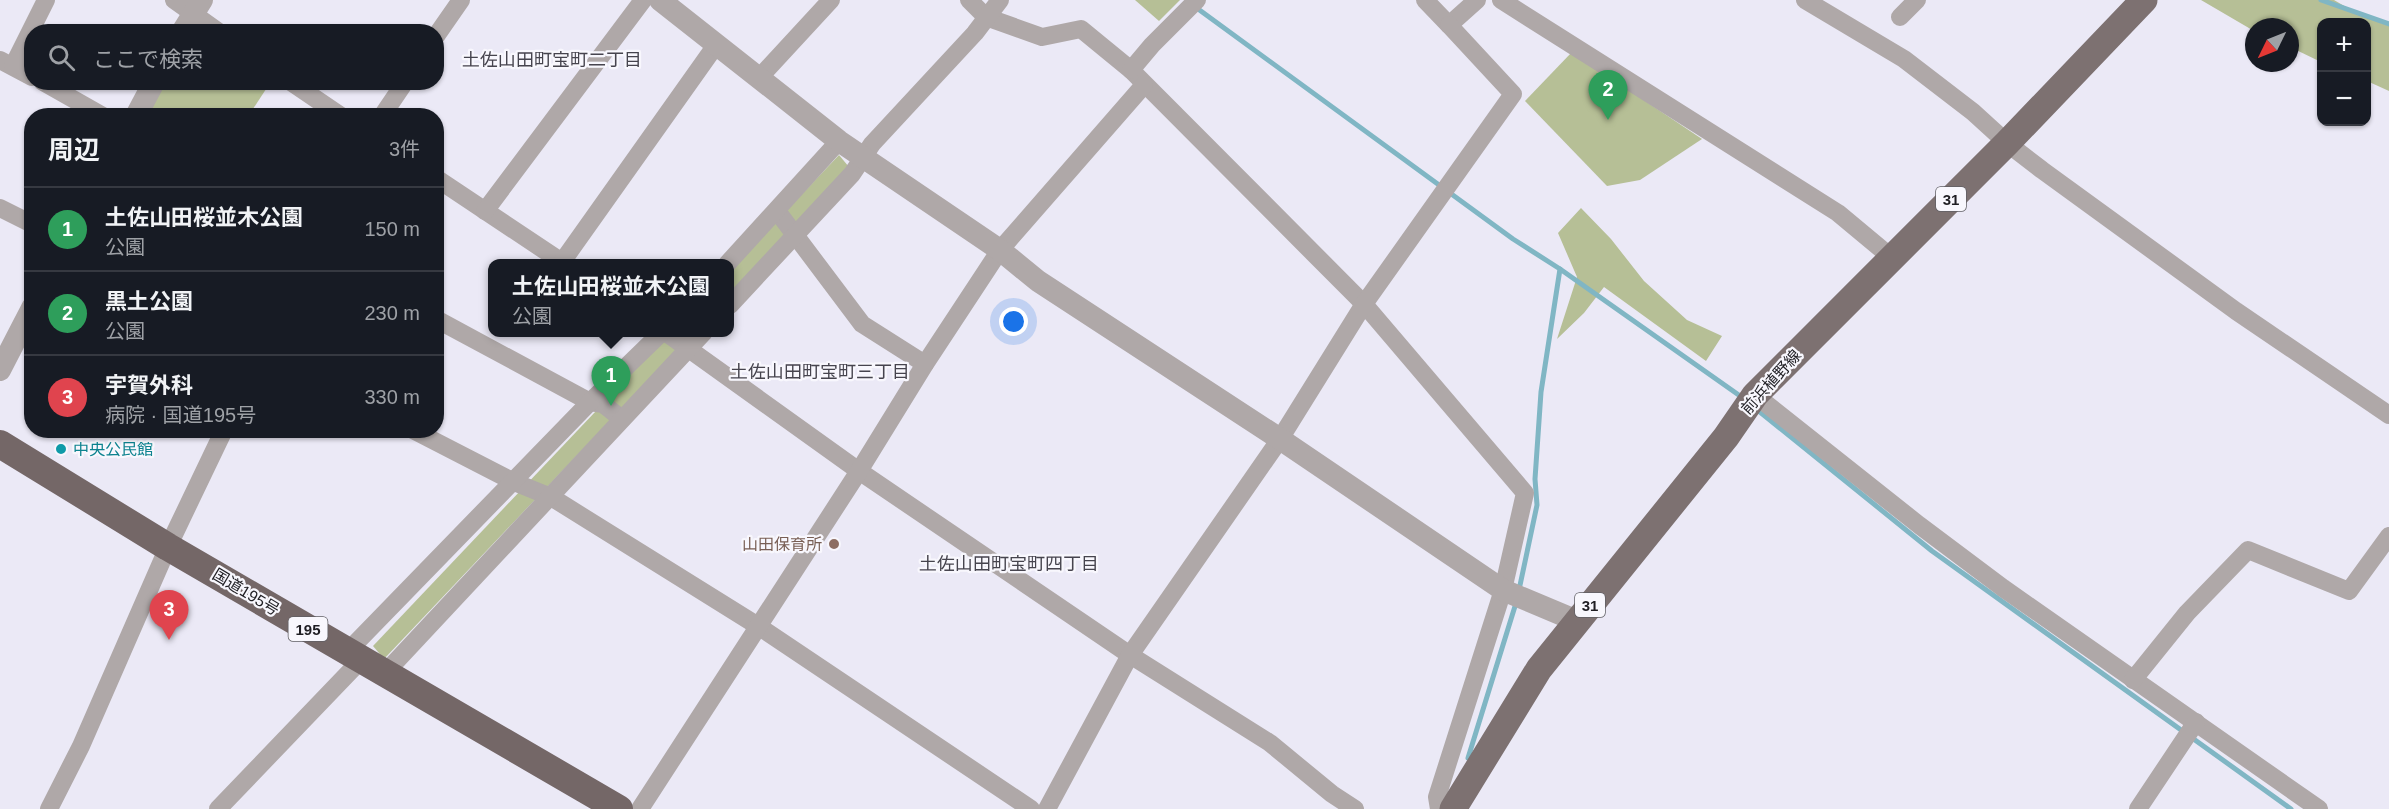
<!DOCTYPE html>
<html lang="ja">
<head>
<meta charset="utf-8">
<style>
  :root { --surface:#171b24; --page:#242831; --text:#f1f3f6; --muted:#9ea1a6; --line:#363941; --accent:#97b7b2 }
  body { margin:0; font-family:Arial,"Noto Sans JP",sans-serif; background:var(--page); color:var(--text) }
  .controls { position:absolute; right:18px; top:18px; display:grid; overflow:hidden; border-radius:12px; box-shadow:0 2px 4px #0004 }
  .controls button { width:54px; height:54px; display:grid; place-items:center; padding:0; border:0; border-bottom:2px solid var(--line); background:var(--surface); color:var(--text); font:30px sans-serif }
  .compass { position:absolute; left:2245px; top:18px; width:54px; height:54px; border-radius:50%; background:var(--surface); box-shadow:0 2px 4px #0004; rotate:227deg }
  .you { position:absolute; left:1014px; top:322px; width:21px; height:21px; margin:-15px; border:4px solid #fff; border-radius:50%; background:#1a73e8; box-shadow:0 0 0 9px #1a73e833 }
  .badge { display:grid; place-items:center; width:39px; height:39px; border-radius:50%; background:var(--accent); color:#fff; font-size:20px; font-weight:700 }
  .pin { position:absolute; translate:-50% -50px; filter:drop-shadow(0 2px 3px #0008) }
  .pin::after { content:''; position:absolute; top:32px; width:21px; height:18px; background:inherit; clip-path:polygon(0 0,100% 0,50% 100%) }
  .popup { position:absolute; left:488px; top:259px; width:246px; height:78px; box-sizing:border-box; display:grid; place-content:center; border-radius:12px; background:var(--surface); filter:drop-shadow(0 2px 4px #0005); font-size:20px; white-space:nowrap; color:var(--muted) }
  .popup b { font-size:22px; color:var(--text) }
  .popup::after { content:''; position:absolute; left:50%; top:100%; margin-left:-12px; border:12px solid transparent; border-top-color:var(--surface) }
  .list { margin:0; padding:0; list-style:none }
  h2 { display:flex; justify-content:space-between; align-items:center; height:78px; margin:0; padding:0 24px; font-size:26px }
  h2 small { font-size:20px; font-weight:400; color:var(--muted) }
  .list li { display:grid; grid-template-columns:39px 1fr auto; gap:18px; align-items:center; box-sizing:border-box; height:84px; padding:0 24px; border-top:2px solid var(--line) }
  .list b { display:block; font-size:22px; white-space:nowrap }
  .list p { margin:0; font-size:20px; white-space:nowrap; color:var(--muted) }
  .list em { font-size:20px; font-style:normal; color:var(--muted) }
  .icon { flex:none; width:33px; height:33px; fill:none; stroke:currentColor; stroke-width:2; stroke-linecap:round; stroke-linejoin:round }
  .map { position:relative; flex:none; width:2389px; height:809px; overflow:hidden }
  .search { position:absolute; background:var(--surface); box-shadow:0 2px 4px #0004; left:24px; top:24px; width:420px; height:66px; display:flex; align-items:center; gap:15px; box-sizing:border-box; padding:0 21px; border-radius:24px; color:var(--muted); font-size:22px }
  .panel { position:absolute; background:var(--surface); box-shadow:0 2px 4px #0004; left:24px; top:108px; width:420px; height:330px; border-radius:24px }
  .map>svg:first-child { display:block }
  .green { fill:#b6bf96 }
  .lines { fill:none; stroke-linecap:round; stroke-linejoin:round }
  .stream { stroke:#80b6c4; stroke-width:5 }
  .minor { stroke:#afa8a8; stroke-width:18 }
  .tertiary { stroke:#afa8a8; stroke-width:22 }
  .primary { stroke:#7d7171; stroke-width:27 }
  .trunk { stroke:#746767; stroke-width:28 }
  .culture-dot { fill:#0f9aa8; stroke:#f8f7fd; stroke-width:2 }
  .education-dot { fill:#8d6e63; stroke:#f8f7fd; stroke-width:2 }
  .labels { text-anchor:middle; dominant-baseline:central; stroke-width:4.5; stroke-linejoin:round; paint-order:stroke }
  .shield { fill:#f8f7fd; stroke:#605f64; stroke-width:1.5 }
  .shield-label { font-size:15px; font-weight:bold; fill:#1f1e23 }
  .street-label { font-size:16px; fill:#1f1e23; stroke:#f8f7fd }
  .culture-label { font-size:16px; fill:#0d838f; stroke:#f8f7fd; text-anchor:start }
  .education-label { font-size:16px; fill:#785e54; stroke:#f8f7fd; text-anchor:end }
  .neighbourhood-label { font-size:18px; fill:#46444e; stroke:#f8f7fd }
</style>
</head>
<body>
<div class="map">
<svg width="2389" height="809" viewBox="0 0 2389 809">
  <rect width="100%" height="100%" fill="#ebe9f6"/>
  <g class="green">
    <polygon points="1135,0 1180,0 1159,21"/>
    <polygon points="2201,0 2334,0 2358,14 2389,26 2389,91 2367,81 2366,22 2322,22 2321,62 2290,47 2290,27 2254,27 2254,31"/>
    <polygon points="1572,52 1702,139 1640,180 1607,186 1525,101"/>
    <polygon points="164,83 270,83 249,115 144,116"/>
    <polygon points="839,155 849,167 730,293 730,270"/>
    <polygon points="1581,208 1611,239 1644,281 1687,320 1722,336 1706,361 1604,287 1584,313 1557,339 1577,277 1558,233"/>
    <polygon points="670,333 693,333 384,659 373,646"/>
  </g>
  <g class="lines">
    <g class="stream">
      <polyline points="2321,0 2389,24"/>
      <polyline points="1194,6 1513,239 1560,269 1743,398"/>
      <polyline points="1755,408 1932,551 2291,809"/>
      <polyline points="1519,590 1537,505 1535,479 1541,392 1560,269"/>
      <polyline points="1468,758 1516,603"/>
    </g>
    <g class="minor">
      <polyline points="174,0 219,32"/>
      <polyline points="969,0 986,17 1042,37 1081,29 1131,70 1364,304 1525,493 1503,590 1437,797 1439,809"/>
      <polyline points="1425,0 1449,25 1477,0"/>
      <polyline points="1501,0 1838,213 1892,258"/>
      <polyline points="1805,0 1904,59 1973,112 2007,143 2042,170 2236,311 2389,415"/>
      <polyline points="1900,17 1917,0"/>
      <polyline points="436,36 461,0"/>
      <polyline points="0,60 32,77"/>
      <polyline points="13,66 46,0"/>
      <polyline points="1131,70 1152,45 1197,0"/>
      <polyline points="759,78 831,0"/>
      <polyline points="43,82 103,116"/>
      <polyline points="291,82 341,116"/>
      <polyline points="382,116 405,82"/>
      <polyline points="436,178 565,264"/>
      <polyline points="0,208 32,224"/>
      <polyline points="485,211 643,0"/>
      <polyline points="777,211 862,324 925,364"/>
      <polyline points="562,262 716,45"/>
      <polyline points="727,264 839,141"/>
      <polyline points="730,305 852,174 872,144 975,33 1000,0"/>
      <polyline points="436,319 590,402 603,404 622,419"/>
      <polyline points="665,332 859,471 1130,655 1270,743 1332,794 1355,809"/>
      <polyline points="1755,395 1919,525 2003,588 2319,809"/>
      <polyline points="413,430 514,482 551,497 758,626 1031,809"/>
      <polyline points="347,652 590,402 662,332"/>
      <polyline points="385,673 704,332"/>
      <polyline points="2133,680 2187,613 2248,550 2349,591 2389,536"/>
      <polyline points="49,809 81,746 168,547 224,430"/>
      <polyline points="218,809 361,660"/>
      <polyline points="640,809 859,471 925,364 1000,250 1144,85"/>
      <polyline points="1047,809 1130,655 1280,439 1364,304 1513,94 1449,25"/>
      <polyline points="2138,809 2196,722"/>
    </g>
    <g class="tertiary">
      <polyline points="660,0 839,141 1000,250 1038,281 1280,439 1503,590 1577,621"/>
      <polyline points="182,32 202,0"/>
      <polyline points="136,116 154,82"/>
      <polyline points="0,370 32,308"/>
    </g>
    <polyline class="primary" points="1453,809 1539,669 1726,437 1755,395 2007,143 2144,0"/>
    <polyline class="trunk" points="0,444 168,547 619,809"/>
  </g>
  <circle class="culture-dot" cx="61" cy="449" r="6"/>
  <circle class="education-dot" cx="834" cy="544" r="6"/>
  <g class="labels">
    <g class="shield">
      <rect x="1936" y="187" width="30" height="24" rx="4.5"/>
      <rect x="1575" y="593" width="30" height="24" rx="4.5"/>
      <rect x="288.5" y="617" width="39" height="24" rx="4.5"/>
    </g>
    <g class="shield-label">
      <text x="1951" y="199">31</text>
      <text x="1590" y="605">31</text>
      <text x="308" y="629">195</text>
    </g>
    <g class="street-label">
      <text transform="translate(1771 382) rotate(-48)">前浜植野線</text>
      <text transform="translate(246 592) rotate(31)">国道195号</text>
    </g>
    <g class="culture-label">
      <text x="73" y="449">中央公民館</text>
    </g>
    <g class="education-label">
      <text x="822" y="544">山田保育所</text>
    </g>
    <g class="neighbourhood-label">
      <text x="552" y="60">土佐山田町宝町二丁目</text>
      <text x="820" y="372">土佐山田町宝町三丁目</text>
      <text x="1009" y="564">土佐山田町宝町四丁目</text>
    </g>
  </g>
</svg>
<div class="controls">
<button>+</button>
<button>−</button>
</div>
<svg class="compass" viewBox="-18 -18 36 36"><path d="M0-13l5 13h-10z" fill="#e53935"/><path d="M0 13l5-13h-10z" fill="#9ea1a6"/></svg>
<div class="you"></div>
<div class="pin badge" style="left:611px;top:406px;background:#2e9e5b">1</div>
<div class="popup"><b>土佐山田桜並木公園</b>公園</div>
<div class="pin badge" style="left:1608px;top:120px;background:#2e9e5b">2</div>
<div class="pin badge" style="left:169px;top:640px;background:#e0444e">3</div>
<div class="search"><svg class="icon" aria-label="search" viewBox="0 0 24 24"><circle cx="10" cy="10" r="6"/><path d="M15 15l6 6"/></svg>ここで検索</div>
<section class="panel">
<h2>周辺<small>3件</small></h2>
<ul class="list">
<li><span class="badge" style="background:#2e9e5b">1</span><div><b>土佐山田桜並木公園</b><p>公園</p></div><em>150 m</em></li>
<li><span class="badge" style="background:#2e9e5b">2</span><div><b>黒土公園</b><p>公園</p></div><em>230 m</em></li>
<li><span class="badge" style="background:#e0444e">3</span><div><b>宇賀外科</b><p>病院 · 国道195号</p></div><em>330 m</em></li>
</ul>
</section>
</div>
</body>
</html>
